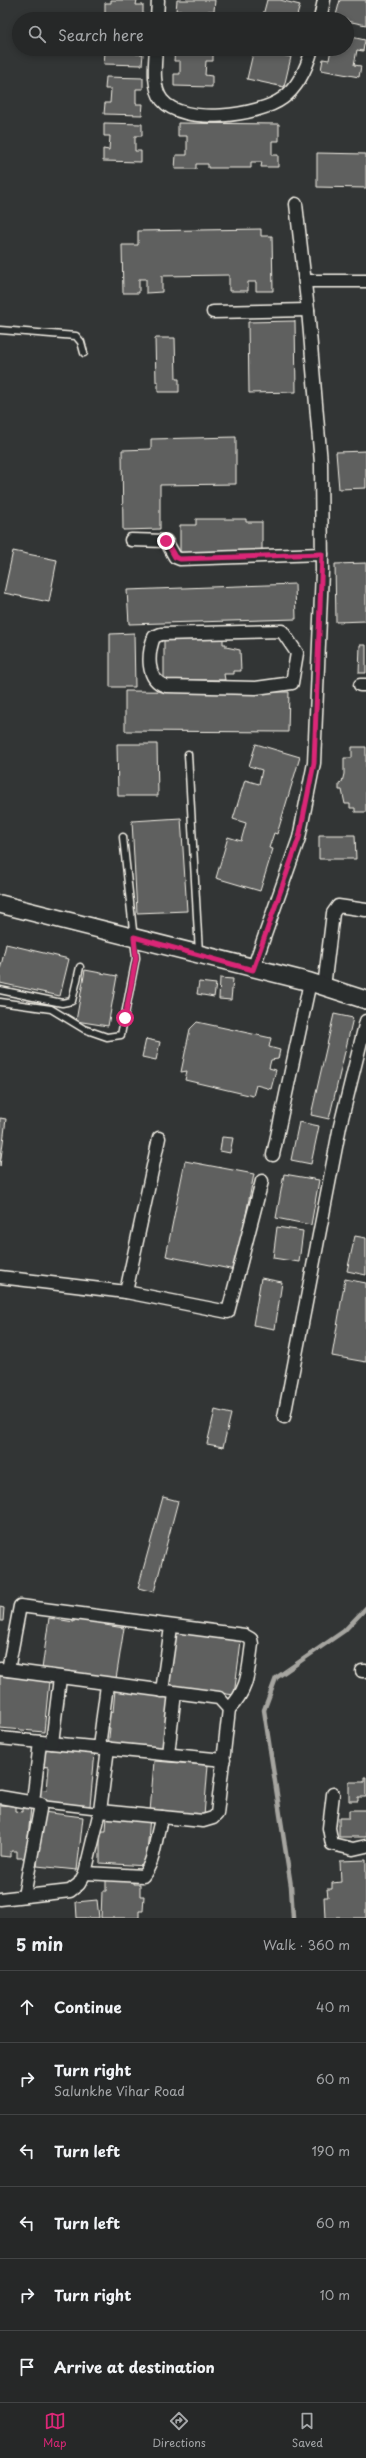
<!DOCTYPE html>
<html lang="en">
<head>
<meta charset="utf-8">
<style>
  :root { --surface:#262828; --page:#323434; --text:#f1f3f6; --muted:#a4a6a8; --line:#424445; --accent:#db2777 }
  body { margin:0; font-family:"Playpen Sans",sans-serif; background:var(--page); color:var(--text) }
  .stop { position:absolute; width:12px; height:12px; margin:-9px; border:3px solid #db2777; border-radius:50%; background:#fff }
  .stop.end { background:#db2777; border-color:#fff; box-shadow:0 1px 4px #0008 }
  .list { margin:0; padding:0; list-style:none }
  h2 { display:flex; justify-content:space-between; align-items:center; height:52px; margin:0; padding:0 16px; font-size:17px }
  h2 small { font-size:13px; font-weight:400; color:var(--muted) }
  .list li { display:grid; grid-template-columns:26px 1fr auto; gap:12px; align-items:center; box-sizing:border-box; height:72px; padding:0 16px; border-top:1px solid var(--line) }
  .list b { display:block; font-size:15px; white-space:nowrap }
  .list p { margin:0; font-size:13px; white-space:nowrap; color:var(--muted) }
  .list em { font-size:13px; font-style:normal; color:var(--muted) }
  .icon { flex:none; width:22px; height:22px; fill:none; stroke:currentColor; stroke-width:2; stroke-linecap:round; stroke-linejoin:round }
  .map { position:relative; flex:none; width:366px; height:1918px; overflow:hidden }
  .search { position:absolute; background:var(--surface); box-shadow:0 2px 6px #0003; left:12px; right:12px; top:12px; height:44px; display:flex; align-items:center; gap:10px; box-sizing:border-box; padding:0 14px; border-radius:22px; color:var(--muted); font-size:15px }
  .sheet { height:484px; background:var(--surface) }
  nav { display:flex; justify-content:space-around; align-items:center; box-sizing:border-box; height:56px; border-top:1px solid var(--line); background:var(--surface); font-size:11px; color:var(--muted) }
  nav a { display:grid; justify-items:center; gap:2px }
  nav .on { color:var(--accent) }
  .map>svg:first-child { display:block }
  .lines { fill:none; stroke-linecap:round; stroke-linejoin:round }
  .stream { stroke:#a6a5a0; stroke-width:4.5 }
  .building { fill:#5f605f; stroke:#f4f1e8 }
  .lane-casing { stroke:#f4f1e8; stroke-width:9 }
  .street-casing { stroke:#f4f1e8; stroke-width:15 }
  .secondary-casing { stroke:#f4f1e8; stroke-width:20 }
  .lane { stroke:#2a2d2e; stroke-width:6 }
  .street { stroke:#2a2d2e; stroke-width:12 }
  .secondary { stroke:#2a2d2e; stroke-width:17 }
  .route { stroke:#db2777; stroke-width:5 }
</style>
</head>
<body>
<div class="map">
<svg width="366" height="1918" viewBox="0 0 366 1918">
  <rect width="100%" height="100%" fill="#323535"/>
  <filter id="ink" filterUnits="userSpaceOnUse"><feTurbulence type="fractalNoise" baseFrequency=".025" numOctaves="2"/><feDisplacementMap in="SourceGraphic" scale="8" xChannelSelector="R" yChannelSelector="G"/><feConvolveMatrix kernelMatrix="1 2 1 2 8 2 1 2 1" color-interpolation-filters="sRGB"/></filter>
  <g filter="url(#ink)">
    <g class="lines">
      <polyline class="stream" points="293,1918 291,1886 264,1710 276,1678 344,1631 366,1608"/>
    </g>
    <g class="building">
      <polygon points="111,0 137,0 136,5 143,5 143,16 105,15 105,3 111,3"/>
      <polygon points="177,0 215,0 214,11 208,11 207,19 182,19 182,11 176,11"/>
      <polygon points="267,0 280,0 300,5 296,19 262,19"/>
      <polygon points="340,0 366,0 366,25 347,21 347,19 335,19"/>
      <polygon points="347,36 365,40 363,51 357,50 354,65 361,66 359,77 321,70 323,59 329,60 331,49 347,49"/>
      <polygon points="111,49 136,49 136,54 143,54 142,65 104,64 105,52 110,52"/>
      <polygon points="175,49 213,49 213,61 206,61 205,75 212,76 212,87 174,86 174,74 180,74 180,61 174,61"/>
      <polygon points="254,49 291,57 284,87 247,79"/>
      <polygon points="106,77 143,78 143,89 136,89 136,104 143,104 142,115 104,114 105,103 110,103 111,89 105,89"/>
      <polygon points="104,123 142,124 142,136 135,136 135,151 141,151 141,162 103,161 103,149 109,150 110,136 104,136"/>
      <polygon points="178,123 279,124 279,141 272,141 272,155 278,155 278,167 261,167 262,162 251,162 251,168 208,168 208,164 196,164 196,169 175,169 176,155 187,155 187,136 178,136"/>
      <polygon points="317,153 366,154 366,188 317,187"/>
      <polygon points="261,229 261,236 272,236 273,291 256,291 256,282 248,282 248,291 229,291 229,275 162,276 162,292 146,293 146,279 139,279 139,293 123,293 122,245 138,245 138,231"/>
      <polygon points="295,321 296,392 249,393 248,322"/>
      <polygon points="155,338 175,338 176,379 179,379 179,392 158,392 158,382 156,382"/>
      <polygon points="236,437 236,484 160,485 160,529 123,530 122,450 151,449 151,439"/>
      <polygon points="366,451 366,488 339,489 336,452"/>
      <polygon points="196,519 246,519 246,522 262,522 262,554 180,555 180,525 196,525"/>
      <polygon points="13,551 57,560 49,602 4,593"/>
      <polygon points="366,563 366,621 336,622 335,564"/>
      <polygon points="295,584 296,619 129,624 127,590"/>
      <polygon points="134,633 135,687 110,687 110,634"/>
      <polygon points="223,639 223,644 226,644 226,647 240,650 241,671 234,671 234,674 224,674 225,680 164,680 164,640"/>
      <polygon points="360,645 366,645 366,673 359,673"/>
      <polygon points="125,691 289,692 288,732 125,731"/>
      <polygon points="117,744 157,744 158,796 118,796"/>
      <polygon points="256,744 300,757 277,834 274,833 269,848 273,849 260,891 216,878 228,837 241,841 246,823 233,819 245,780 259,784 262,770 249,766"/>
      <polygon points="352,747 366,747 366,812 355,812 355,808 350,808 350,804 345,804 342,790 339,790 339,783 342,782 344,774 344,758 352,758"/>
      <polygon points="181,818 187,911 137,913 132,821"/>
      <polygon points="319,835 355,835 356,859 319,859"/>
      <polygon points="6,944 69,959 60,996 0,983 0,970"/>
      <polygon points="85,970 117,976 108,1026 76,1021"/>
      <polygon points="220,978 233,979 231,1000 219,999"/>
      <polygon points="199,982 216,984 214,997 197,994"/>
      <polygon points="334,1014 353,1018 329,1119 311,1115"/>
      <polygon points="197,1022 271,1038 269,1047 280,1050 278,1059 271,1060 269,1068 276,1070 271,1089 256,1085 253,1096 185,1080 187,1071 181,1072 190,1029"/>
      <polygon points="146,1039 160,1042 156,1060 142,1057"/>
      <polygon points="0,1118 6,1119 0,1166"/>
      <polygon points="299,1122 319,1126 311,1164 291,1160"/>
      <polygon points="222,1137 233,1138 230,1153 220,1151"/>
      <polygon points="185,1161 254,1174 235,1270 166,1256"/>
      <polygon points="284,1174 319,1180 311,1225 276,1218"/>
      <polygon points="277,1227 303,1231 299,1262 273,1258"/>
      <polygon points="355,1236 366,1238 366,1275 347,1271"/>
      <polygon points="261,1278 282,1282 275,1329 253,1325"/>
      <polygon points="345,1279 366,1283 366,1362 332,1356"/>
      <polygon points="215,1410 231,1414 223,1447 207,1444"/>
      <polygon points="163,1497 178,1501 154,1592 138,1588"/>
      <polygon points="0,1607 4,1608 3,1621 0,1621"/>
      <polygon points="74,1617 105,1621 105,1625 124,1628 116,1679 42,1669 49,1618 74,1622"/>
      <polygon points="175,1632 241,1641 234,1695 168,1686"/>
      <polygon points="0,1676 49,1681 44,1732 0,1728"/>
      <polygon points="115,1690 169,1695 164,1751 108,1746 110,1728 106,1727 108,1711 113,1712"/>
      <polygon points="41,1748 95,1752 90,1806 38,1801 39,1789 47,1790 49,1767 40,1766"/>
      <polygon points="154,1761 208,1765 204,1816 150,1812"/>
      <polygon points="364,1777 366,1777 366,1797 358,1797 358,1801 349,1801 349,1782 364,1782"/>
      <polygon points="0,1805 16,1806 16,1811 23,1812 23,1807 31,1807 26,1858 17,1858 17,1851 11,1851 11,1857 0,1856"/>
      <polygon points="349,1810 366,1810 366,1837 339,1837 339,1818 349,1818"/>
      <polygon points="43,1812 83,1817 77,1870 37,1866"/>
      <polygon points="107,1816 150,1816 146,1866 100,1863 100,1831 106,1831"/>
      <polygon points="366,1860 366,1918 325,1918 324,1897 328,1897 327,1889 332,1889 332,1883 341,1882 340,1861"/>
      <polygon points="106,1878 133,1879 133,1884 140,1884 140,1896 144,1896 143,1911 139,1911 139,1918 101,1918 102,1891 106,1891"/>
      <polygon points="97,1900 99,1918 77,1918 76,1902"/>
    </g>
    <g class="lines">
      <defs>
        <g id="lane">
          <polyline points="0,330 76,336 81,342 84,353"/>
          <polyline points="188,754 199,953"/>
          <polyline points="0,990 62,1003 72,1001 80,967"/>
          <polyline points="0,1002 51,1009 84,1029 107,1037 121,1035 136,958 123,837"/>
          <polyline points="41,1804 100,1811"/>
        </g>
        <g id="street">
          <polyline points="157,19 158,0"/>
          <polyline points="320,19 324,0"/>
          <path d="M156,49C155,64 152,87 162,100C183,126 259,116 283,98C298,87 307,67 312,49"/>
          <polyline points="305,281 366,281"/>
          <polyline points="213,312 308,310"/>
          <polyline points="131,540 166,541 175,557 180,559 322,554"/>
          <path d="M282,631L297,653L292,683L256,688L166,686C145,680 148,653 154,637L161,634Z"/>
          <polyline points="360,685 366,685"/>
          <polyline points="253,969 299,838 314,763 322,571 321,463 308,310 296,204"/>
          <polyline points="324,987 333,913 338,906 366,910"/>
          <polyline points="273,1155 310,982"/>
          <polyline points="0,1277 126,1292 228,1312 262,1181"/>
          <polyline points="126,1292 159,1138"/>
          <polyline points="284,1417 340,1126 366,1021"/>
          <polyline points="0,1669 219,1698 229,1709 217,1814 213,1818 203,1821 100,1811"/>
          <path d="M8,1670L20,1606L244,1635L251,1639L252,1644C248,1671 249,1689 229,1709"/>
          <polyline points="362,1671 366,1671"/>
          <polyline points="162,1691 171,1627"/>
          <polyline points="0,1738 224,1760"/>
          <polyline points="52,1743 60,1678"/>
          <polyline points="99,1747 107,1685"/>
          <polyline points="168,1754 175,1693"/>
          <polyline points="333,1794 329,1828 332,1844 353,1849 366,1846"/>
          <polyline points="0,1797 41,1804 24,1896"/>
          <polyline points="33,1802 40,1742"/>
          <path d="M85,1873L143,1876C156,1860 155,1836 162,1817"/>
          <polyline points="0,1899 70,1891 79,1884 85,1873 100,1811 108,1748"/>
        </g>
        <polyline id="secondary" points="0,904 310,982 366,1000"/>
      </defs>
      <use href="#lane" class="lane-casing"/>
      <use href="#street" class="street-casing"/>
      <use href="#secondary" class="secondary-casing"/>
      <use href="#lane" class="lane"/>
      <use href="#street" class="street"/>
      <use href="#secondary" class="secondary"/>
    </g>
  </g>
  <g class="lines" filter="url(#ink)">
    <polyline class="route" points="125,1018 136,958 134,937 253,970 299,838 314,763 322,554 180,559 175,557 166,541"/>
  </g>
</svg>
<div class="stop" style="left:125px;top:1018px"></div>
<div class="stop end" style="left:166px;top:541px"></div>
<div class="search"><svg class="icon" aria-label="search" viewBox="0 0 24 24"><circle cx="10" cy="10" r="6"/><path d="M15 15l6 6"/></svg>Search here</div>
</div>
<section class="sheet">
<h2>5 min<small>Walk · 360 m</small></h2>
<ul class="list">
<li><svg class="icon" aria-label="ahead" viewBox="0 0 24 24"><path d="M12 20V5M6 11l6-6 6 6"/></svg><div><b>Continue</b></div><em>40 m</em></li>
<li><svg class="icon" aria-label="right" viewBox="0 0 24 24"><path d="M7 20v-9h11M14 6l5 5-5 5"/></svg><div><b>Turn right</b><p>Salunkhe Vihar Road</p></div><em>60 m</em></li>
<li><svg class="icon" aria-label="left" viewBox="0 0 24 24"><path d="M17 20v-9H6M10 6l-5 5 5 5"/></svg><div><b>Turn left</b></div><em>190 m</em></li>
<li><svg class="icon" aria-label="left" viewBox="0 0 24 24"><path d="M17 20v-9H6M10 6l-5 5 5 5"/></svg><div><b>Turn left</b></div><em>60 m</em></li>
<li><svg class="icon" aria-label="right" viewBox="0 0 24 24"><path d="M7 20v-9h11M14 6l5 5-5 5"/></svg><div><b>Turn right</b></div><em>10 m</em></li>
<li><svg class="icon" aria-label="arrive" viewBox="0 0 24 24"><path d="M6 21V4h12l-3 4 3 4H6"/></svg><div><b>Arrive at destination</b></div></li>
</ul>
</section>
<nav>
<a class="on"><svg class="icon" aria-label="map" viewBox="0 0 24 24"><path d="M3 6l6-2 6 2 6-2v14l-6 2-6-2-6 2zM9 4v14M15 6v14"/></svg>Map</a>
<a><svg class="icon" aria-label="directions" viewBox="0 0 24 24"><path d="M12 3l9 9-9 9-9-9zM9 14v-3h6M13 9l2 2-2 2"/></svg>Directions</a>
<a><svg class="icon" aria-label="saved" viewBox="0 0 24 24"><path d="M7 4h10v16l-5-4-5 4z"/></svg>Saved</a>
</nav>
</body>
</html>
